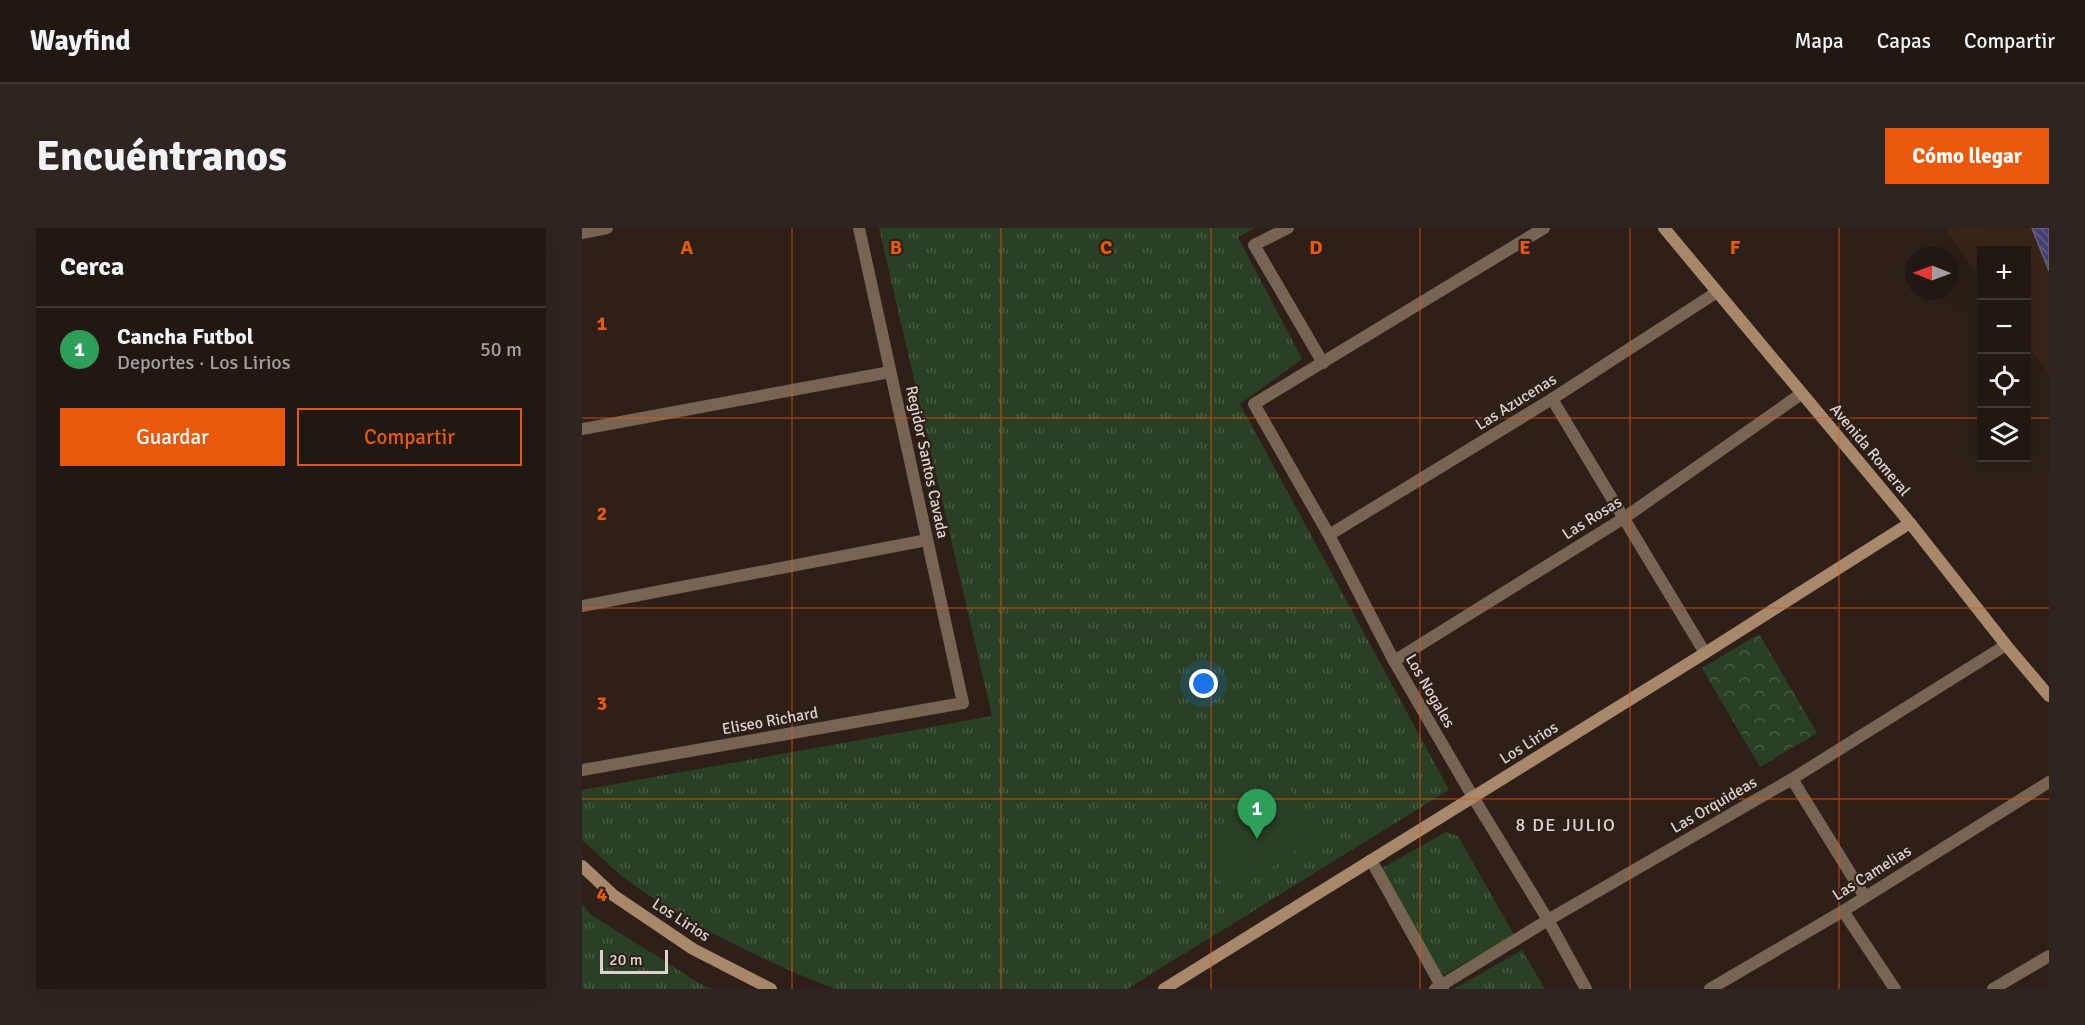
<!DOCTYPE html>
<html lang="es">
<head>
<meta charset="utf-8">
<style>
  :root { --surface:#221812; --page:#2e2520; --text:#f1f3f6; --muted:#a2a09f; --line:#3f3732; --accent:#ea580c }
  body { margin:0; font-family:Signika,sans-serif; background:var(--page); color:var(--text) }
  .controls { position:absolute; right:18px; top:18px; display:grid; overflow:hidden; border-radius:0px; box-shadow:0 6px 24px #0002 }
  .controls button { width:54px; height:54px; display:grid; place-items:center; padding:0; border:0; border-bottom:2px solid var(--line); background:var(--surface); color:var(--text); font:30px sans-serif }
  .compass { position:absolute; left:1323px; top:18px; width:54px; height:54px; border-radius:50%; background:var(--surface); box-shadow:0 6px 24px #0002; rotate:271deg }
  .scale { position:absolute; left:18px; bottom:15px; width:68px; box-sizing:border-box; padding-left:6px; border:3px solid #ddd2cd; border-top:0; font-size:16px; line-height:21px; white-space:nowrap; color:#ddd2cd; -webkit-text-stroke:4px #2e2018; paint-order:stroke }
  .you { position:absolute; left:622px; top:456px; width:21px; height:21px; margin:-15px; border:4px solid #fff; border-radius:50%; background:#1a73e8; box-shadow:0 0 0 9px #1a73e833 }
  .badge { display:grid; place-items:center; width:39px; height:39px; border-radius:50%; background:var(--accent); color:#fff; font-size:20px; font-weight:700 }
  .pin { position:absolute; translate:-50% -50px; filter:drop-shadow(0 2px 3px #0008) }
  .pin::after { content:''; position:absolute; top:32px; width:21px; height:18px; background:inherit; clip-path:polygon(0 0,100% 0,50% 100%) }
  .list { margin:0; padding:0; list-style:none }
  h2 { display:flex; justify-content:space-between; align-items:center; height:78px; margin:0; padding:0 24px; font-size:26px }
  h2 small { font-size:20px; font-weight:400; color:var(--muted) }
  .list li { display:grid; grid-template-columns:39px 1fr auto; gap:18px; align-items:center; box-sizing:border-box; height:84px; padding:0 24px; border-top:2px solid var(--line) }
  .list b { display:block; font-size:22px; white-space:nowrap }
  .list p { margin:0; font-size:20px; white-space:nowrap; color:var(--muted) }
  .list em { font-size:20px; font-style:normal; color:var(--muted) }
  .actions { display:flex; gap:12px; padding:18px 24px }
  .actions a { flex:1; padding:14px 0; border:2px solid var(--accent); border-radius:0px; text-align:center; font-size:21px; color:var(--accent) }
  .actions .main { background:var(--accent); color:#fff }
  .icon { flex:none; width:33px; height:33px; fill:none; stroke:currentColor; stroke-width:2; stroke-linecap:round; stroke-linejoin:round }
  .map { position:relative; flex:none; width:1467px; height:761px; overflow:hidden; border-radius:0px }
  header { display:flex; align-items:center; gap:36px; box-sizing:border-box; height:84px; padding:0 30px; background:var(--surface); border-bottom:2px solid var(--line) }
  header strong { font-size:28px }
  nav { display:flex; gap:33px; margin-inline-start:auto; font-size:21px }
  .intro { display:flex; align-items:center; justify-content:space-between; box-sizing:border-box; height:144px; padding:0 36px }
  h1 { margin:0; font-size:42px }
  .button { padding:15px 27px; border-radius:0px; background:var(--accent); color:#fff; font-size:21px; font-weight:700 }
  main { display:flex; gap:36px; padding:0 36px }
  aside { flex:1; background:var(--surface); border-radius:0px; box-shadow:0 6px 24px #0002 }
  .map>svg:first-child { display:block }
  .built { fill:#392419 }
  .grass { fill:url(#grass-tufts) }
  .park { fill:url(#park-crowns) }
  .pitch { fill:#2a4024 }
  .building { fill:url(#building-back-hatch); stroke:#667; stroke-width:1.5 }
  .lines { fill:none; stroke-linecap:round; stroke-linejoin:round }
  .street { stroke:#776452; stroke-width:12 }
  .secondary { stroke:#a7886b; stroke-width:12 }
  .grid { fill:none; stroke:#e8590c; stroke-width:1.5; stroke-opacity:0.55 }
  .labels { text-anchor:middle; dominant-baseline:central; stroke-width:4.5; stroke-linejoin:round; paint-order:stroke }
  .street-label { font-size:16px; fill:#ddd2cd; stroke:#2e2018 }
  .neighbourhood-label { font-size:18px; letter-spacing:1.5px; fill:#ddd2cd; stroke:#2e2018 }
  .grid-label { font-size:20px; text-anchor:middle; font-weight:bold; fill:#e8590c; stroke:#2e2018; stroke-width:4.5; stroke-linejoin:round; paint-order:stroke }
</style>
</head>
<body>
<header>
<strong>Wayfind</strong>
<nav><a>Mapa</a><a>Capas</a><a>Compartir</a></nav>
</header>
<div class="intro"><h1>Encuéntranos</h1><a class="button">Cómo llegar</a></div>
<main>
<aside>
<h2>Cerca<small></small></h2>
<ul class="list">
<li><span class="badge" style="background:#2e9e5b">1</span><div><b>Cancha Futbol</b><p>Deportes · Los Lirios</p></div><em>50 m</em></li>
</ul>
<div class="actions"><a class="main">Guardar</a><a>Compartir</a></div>
</aside>
<div class="map">
<svg width="1467" height="761" viewBox="0 0 1467 761">
  <defs>
    <pattern id="grass-tufts" width="24" height="20" patternUnits="userSpaceOnUse" patternTransform="scale(1.5)"><rect width="24" height="20" fill="#2a4024"/><path d="M3 7l-1-3M5 7V3M7 7l1-3M15 17l-1-3M17 17v-4M19 17l1-3" fill="none" stroke="#485b43"/></pattern>
    <pattern id="park-crowns" width="20" height="18" patternUnits="userSpaceOnUse" patternTransform="scale(1.5)"><rect width="20" height="18" fill="#2a4024"/><path d="M2 6a3 3 0 1 1 6 0M12 15a3 3 0 1 1 6 0" fill="none" stroke="#485b43"/></pattern>
    <pattern id="building-back-hatch" width="6" height="6" patternUnits="userSpaceOnUse" patternTransform="scale(1.5)"><rect width="6" height="6" fill="#464173"/><path d="M-1 5l2 2M0 0l6 6M5-1l2 2" fill="none" stroke="#605c86"/></pattern>
  </defs>
  <rect width="100%" height="100%" fill="#2e2018"/>
  <polygon class="built" points="1362,0 1467,0 1467,146 1445,115 1444,22 1400,22 1399,52"/>
  <g class="grass">
    <path d="M297,0H673L656,9L720,131L658,176L867,562L545,761H253C182,733 102,695 41,649C27,638 14,624 0,612V562L410,488Z"/>
    <polygon points="864,604 876,608 932,707 860,748 799,641"/>
    <polygon points="0,676 8,686 120,757 130,761 0,761"/>
    <polygon points="940,722 963,761 872,761"/>
  </g>
  <polygon class="park" points="1177,406 1235,505 1178,539 1120,440"/>
  <polygon class="pitch" points="703,553 737,607 647,668 614,615"/>
  <polygon class="building" points="1450,0 1467,0 1467,43"/>
  <g class="lines">
    <g class="street">
      <polyline points="706,0 672,17 741,135"/>
      <polyline points="962,0 672,176 747,307 812,433 891,569 966,692 1004,761"/>
      <polyline points="0,5 25,0"/>
      <polyline points="970,171 1123,425"/>
      <polyline points="0,201 308,144"/>
      <polyline points="747,307 970,171 1135,64"/>
      <polyline points="0,378 345,312"/>
      <polyline points="812,433 1042,290 1219,166"/>
      <polyline points="0,542 381,475 277,0"/>
      <polyline points="1210,551 1283,669"/>
      <polyline points="789,632 861,761"/>
      <polyline points="1261,683 1313,761"/>
      <polyline points="853,761 966,692 1210,551 1424,417"/>
      <polyline points="1128,761 1261,683 1467,554"/>
      <polyline points="1411,761 1467,728"/>
    </g>
    <g class="secondary">
      <polyline points="1082,0 1328,295 1424,417 1467,468"/>
      <polyline points="0,638 31,667 111,721 189,761"/>
      <polyline points="582,761 1123,425 1328,295"/>
    </g>
  </g>
  <path class="grid" d="M210,0V761M419,0V761M629,0V761M838,0V761M1048,0V761M1257,0V761M0,190H1400M1444,190H1467M0,380H1467M0,571H1467"/>
  <g class="labels">
    <g class="street-label">
      <text transform="translate(934 174) rotate(-32)">Las Azucenas</text>
      <text transform="translate(1288 222) rotate(50)">Avenida Romeral</text>
      <text transform="translate(345 234) rotate(78)">Regidor Santos Cavada</text>
      <text transform="translate(1010 290) rotate(-32)">Las Rosas</text>
      <text transform="translate(848 463) rotate(60)">Los Nogales</text>
      <text transform="translate(188 493) rotate(-10)">Eliseo Richard</text>
      <text transform="translate(947 515) rotate(-32)">Los Lirios</text>
      <text transform="translate(1132 577) rotate(-30)">Las Orquideas</text>
      <text transform="translate(1290 645) rotate(-32)">Las Camelias</text>
      <text transform="translate(99 692) rotate(33)">Los Lirios</text>
    </g>
    <g class="neighbourhood-label">
      <text x="984" y="597">8 DE JULIO</text>
    </g>
  </g>
  <g class="grid-label">
    <text x="105" y="26">A</text>
    <text x="314" y="26">B</text>
    <text x="524" y="26">C</text>
    <text x="734" y="26">D</text>
    <text x="943" y="26">E</text>
    <text x="1153" y="26">F</text>
    <text x="20" y="102">1</text>
    <text x="20" y="292">2</text>
    <text x="20" y="482">3</text>
    <text x="20" y="673">4</text>
  </g>
</svg>
<div class="controls">
<button>+</button>
<button>−</button>
<button><svg class="icon" aria-label="locate" viewBox="0 0 24 24"><circle cx="12" cy="12" r="6"/><path d="M12 2v4M12 18v4M2 12h4M18 12h4"/></svg></button>
<button><svg class="icon" aria-label="layers" viewBox="0 0 24 24"><path d="M12 4l9 5-9 5-9-5zM3 14l9 5 9-5"/></svg></button>
</div>
<svg class="compass" viewBox="-18 -18 36 36"><path d="M0-13l5 13h-10z" fill="#e53935"/><path d="M0 13l5-13h-10z" fill="#a2a09f"/></svg>
<div class="scale">20 m</div>
<div class="you"></div>
<div class="pin badge" style="left:675px;top:611px;background:#2e9e5b">1</div>
</div>
</main>
</body>
</html>
